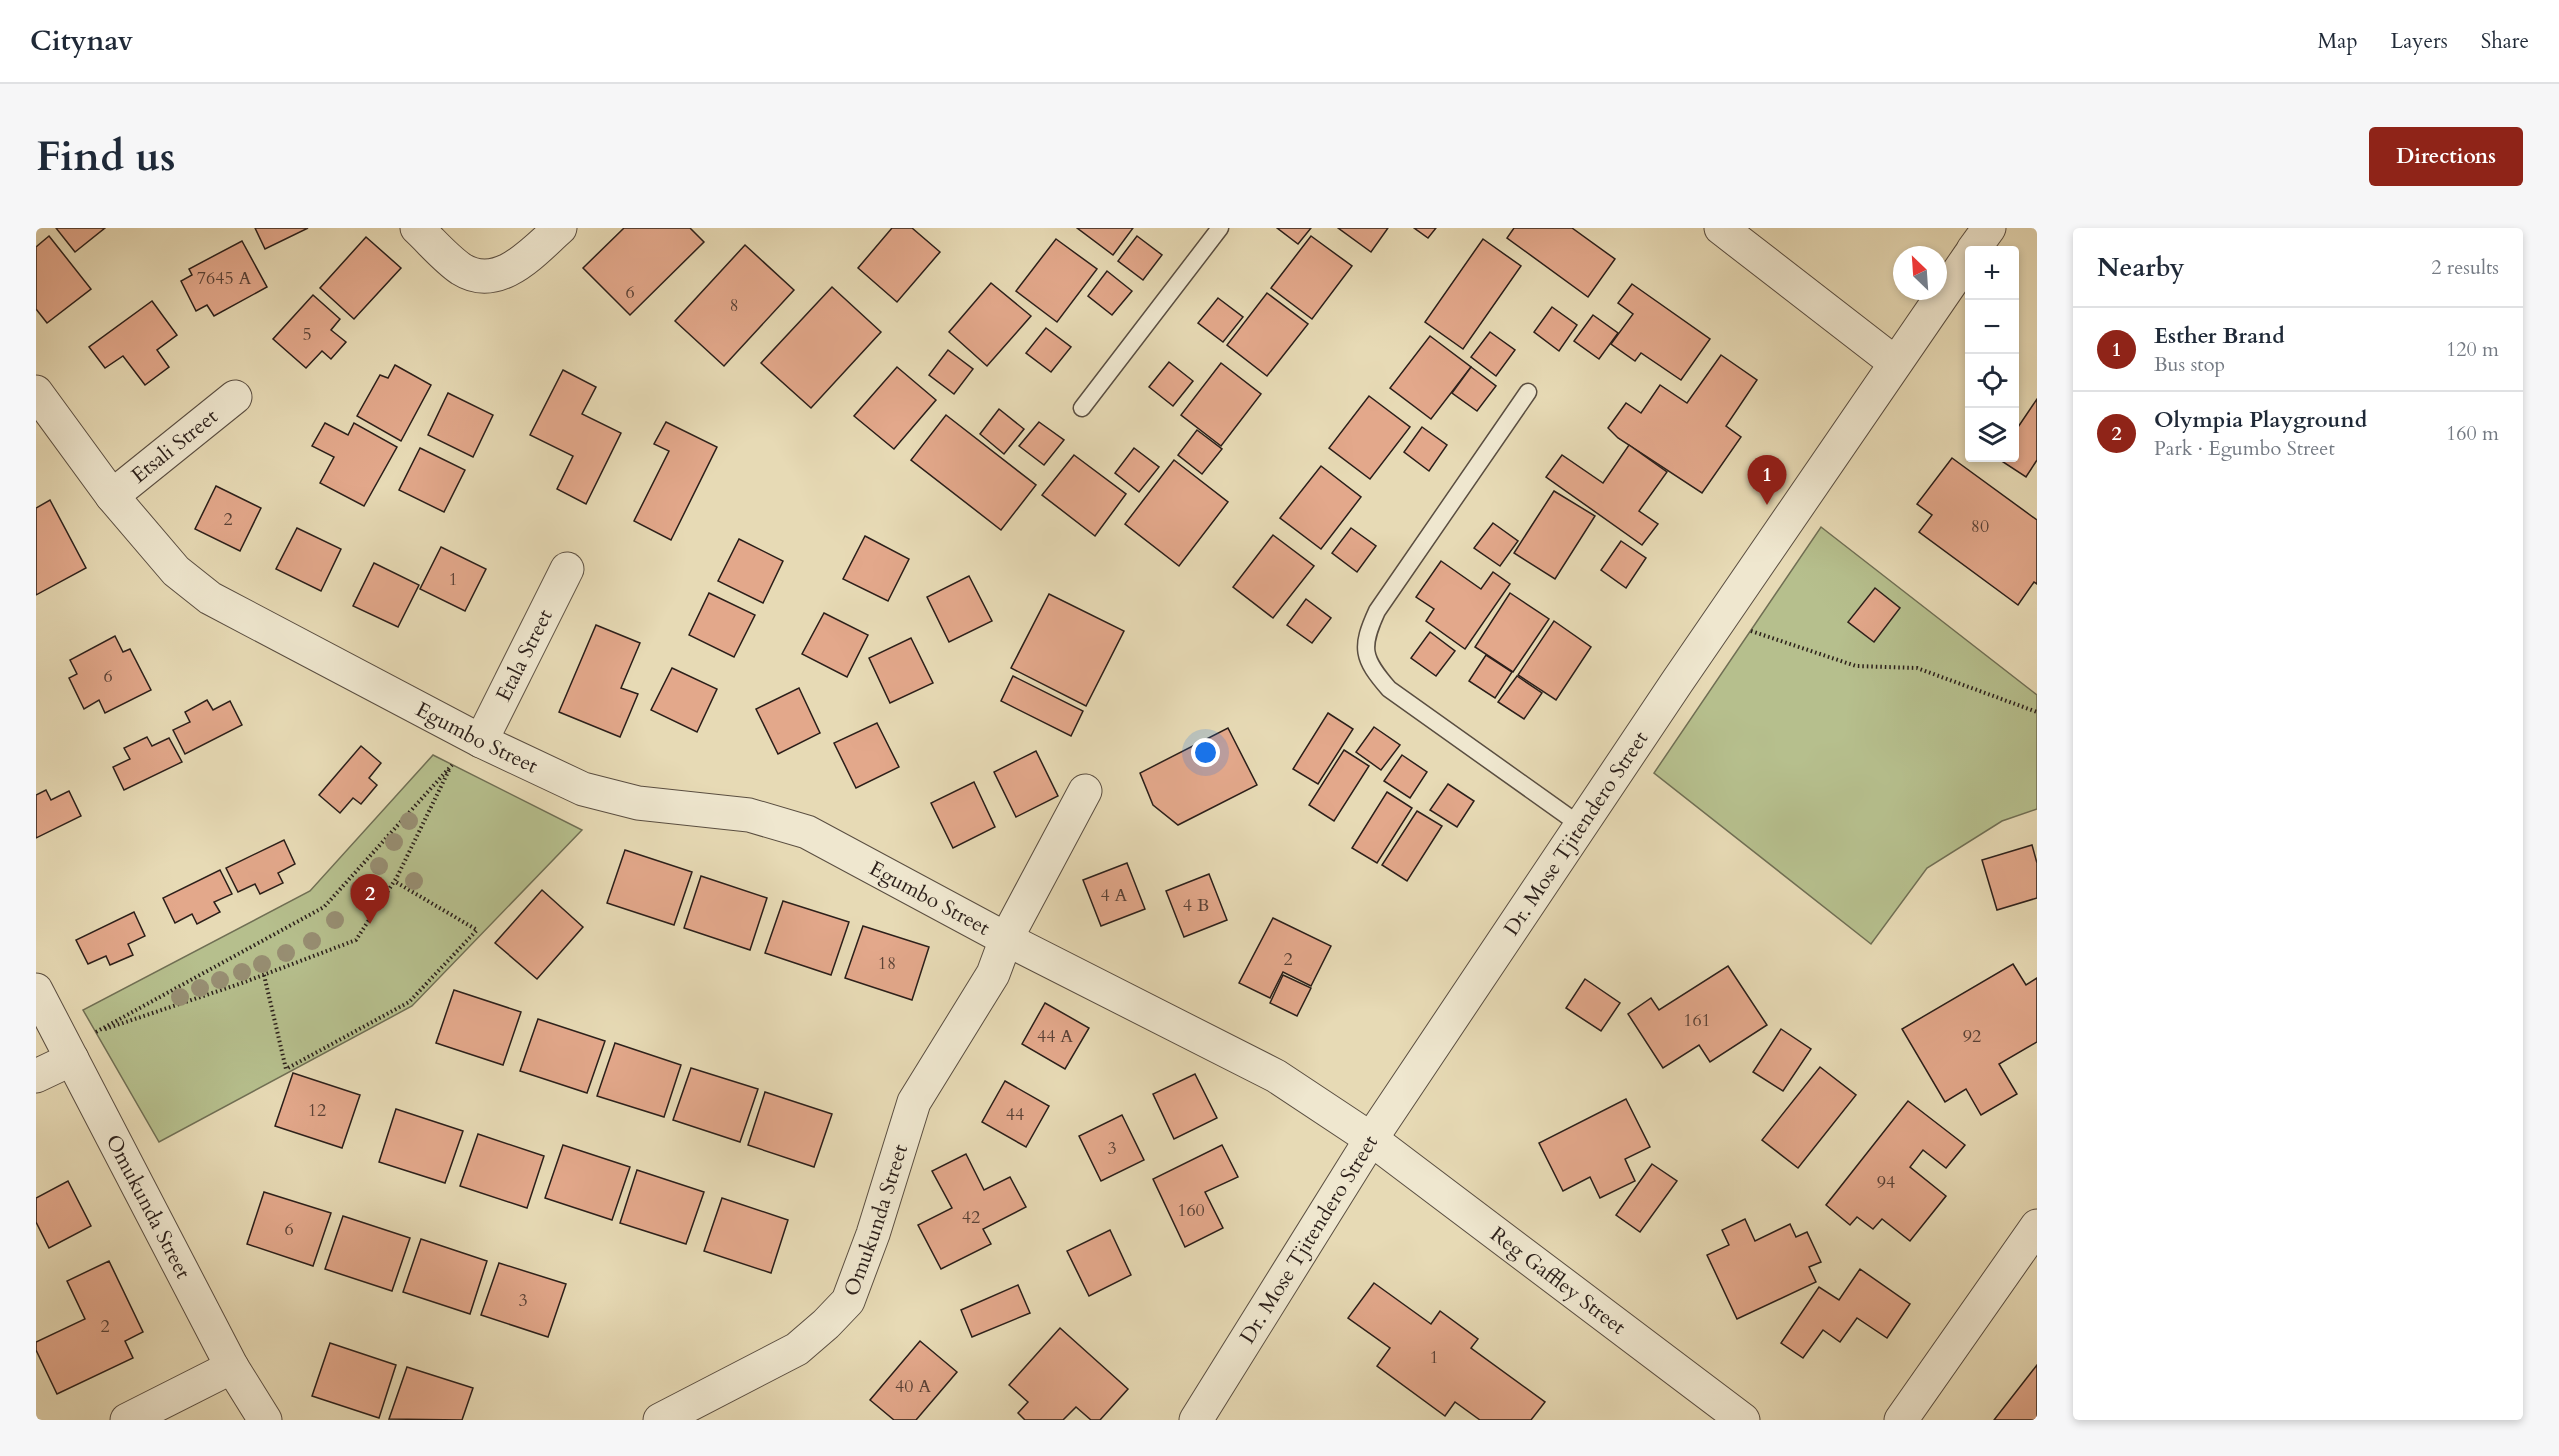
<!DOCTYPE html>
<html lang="en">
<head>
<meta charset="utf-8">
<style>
  :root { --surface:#fff; --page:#f6f6f7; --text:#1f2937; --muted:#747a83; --line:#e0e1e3; --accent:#8f2418 }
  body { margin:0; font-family:Cardo,serif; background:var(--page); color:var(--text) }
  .controls { position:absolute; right:18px; top:18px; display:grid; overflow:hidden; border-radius:6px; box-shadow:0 3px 9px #0003 }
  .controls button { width:54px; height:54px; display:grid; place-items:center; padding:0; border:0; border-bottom:2px solid var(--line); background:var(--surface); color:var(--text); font:30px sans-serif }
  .compass { position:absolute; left:1857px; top:18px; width:54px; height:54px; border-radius:50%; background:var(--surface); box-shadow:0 3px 9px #0003; rotate:335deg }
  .you { position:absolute; left:1170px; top:525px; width:21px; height:21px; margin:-15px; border:4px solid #fff; border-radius:50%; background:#1a73e8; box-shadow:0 0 0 9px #1a73e833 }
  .badge { display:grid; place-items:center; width:39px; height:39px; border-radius:50%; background:var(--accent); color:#fff; font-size:20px; font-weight:700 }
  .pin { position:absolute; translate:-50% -50px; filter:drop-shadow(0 2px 3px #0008) }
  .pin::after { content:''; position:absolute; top:32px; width:21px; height:18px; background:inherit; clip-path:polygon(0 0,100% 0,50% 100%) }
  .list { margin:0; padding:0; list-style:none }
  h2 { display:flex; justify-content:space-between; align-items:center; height:78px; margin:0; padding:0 24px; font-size:26px }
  h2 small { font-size:20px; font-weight:400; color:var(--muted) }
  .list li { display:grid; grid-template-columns:39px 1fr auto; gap:18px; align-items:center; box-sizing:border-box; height:84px; padding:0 24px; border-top:2px solid var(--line) }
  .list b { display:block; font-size:22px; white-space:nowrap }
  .list p { margin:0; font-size:20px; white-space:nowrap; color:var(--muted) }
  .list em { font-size:20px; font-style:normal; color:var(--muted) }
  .icon { flex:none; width:33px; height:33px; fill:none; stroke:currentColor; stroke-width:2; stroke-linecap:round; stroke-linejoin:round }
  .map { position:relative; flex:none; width:2001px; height:1192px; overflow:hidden; border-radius:6px }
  header { display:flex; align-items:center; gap:36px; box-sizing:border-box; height:84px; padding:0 30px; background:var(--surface); border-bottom:2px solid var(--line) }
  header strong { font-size:28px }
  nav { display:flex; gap:33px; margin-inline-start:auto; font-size:21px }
  .intro { display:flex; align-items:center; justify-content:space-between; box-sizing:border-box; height:144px; padding:0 36px }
  h1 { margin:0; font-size:42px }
  .button { padding:15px 27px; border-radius:6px; background:var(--accent); color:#fff; font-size:21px; font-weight:700 }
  main { display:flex; gap:36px; padding:0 36px }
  aside { flex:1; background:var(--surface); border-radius:6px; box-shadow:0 3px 9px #0003 }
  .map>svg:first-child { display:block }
  .green { fill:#b6bf8d; stroke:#706f54; stroke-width:1.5 }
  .building { fill:#e3a88b; stroke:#2b1f1a; stroke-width:1.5 }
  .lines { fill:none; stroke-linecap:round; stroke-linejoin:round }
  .service-casing { stroke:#5a4e41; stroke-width:19 }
  .minor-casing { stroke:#5a4e41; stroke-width:35 }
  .tertiary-casing { stroke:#5a4e41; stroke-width:35 }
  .path { stroke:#2b1f1a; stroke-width:4; stroke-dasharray:1.5 3; stroke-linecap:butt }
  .service { stroke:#efe7cf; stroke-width:16 }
  .minor { stroke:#efe7cf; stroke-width:33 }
  .tertiary { stroke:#efe7cf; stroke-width:33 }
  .tree { fill:#978e72 }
  .labels { text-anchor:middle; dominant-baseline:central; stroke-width:5; stroke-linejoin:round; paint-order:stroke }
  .number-label { font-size:18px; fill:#594136 }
  .street-label { font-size:21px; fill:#2b1f1a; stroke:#efe7cf }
</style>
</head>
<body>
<header>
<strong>Citynav</strong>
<nav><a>Map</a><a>Layers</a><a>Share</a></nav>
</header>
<div class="intro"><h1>Find us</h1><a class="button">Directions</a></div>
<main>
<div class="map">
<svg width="2001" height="1192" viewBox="0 0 2001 1192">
  <rect width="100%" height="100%" fill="#e7dab5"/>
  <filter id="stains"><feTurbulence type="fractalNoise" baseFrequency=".00333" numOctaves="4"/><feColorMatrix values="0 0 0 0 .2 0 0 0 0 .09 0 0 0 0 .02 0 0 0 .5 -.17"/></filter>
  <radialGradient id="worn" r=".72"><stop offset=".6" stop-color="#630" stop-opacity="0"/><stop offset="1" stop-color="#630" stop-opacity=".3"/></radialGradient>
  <g class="green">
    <polygon points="1785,299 2001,467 2001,581 1966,593 1891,640 1835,716 1618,545"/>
    <polygon points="397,527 546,602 376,778 123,914 47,782 274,663"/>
  </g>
  <g class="building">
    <polygon points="20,0 69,0 39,24"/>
    <polygon points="219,0 272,0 229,21"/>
    <polygon points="588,0 654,0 668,14 594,87 547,40"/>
    <polygon points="856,0 876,0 904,24 861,74 822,40"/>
    <polygon points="1041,0 1097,0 1077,27"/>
    <polygon points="1241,0 1275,0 1262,16"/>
    <polygon points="1302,0 1352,0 1335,24"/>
    <polygon points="1378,0 1400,0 1392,10"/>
    <polygon points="1478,0 1536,0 1579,31 1552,69 1471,10"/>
    <polygon points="13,8 55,61 11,95 0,81 0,19"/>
    <polygon points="1101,8 1126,27 1107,52 1082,33"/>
    <polygon points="1275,8 1316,38 1276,91 1235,60"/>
    <polygon points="330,9 365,40 318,91 284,60"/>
    <polygon points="1020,11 1061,41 1021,94 980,63"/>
    <polygon points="1447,11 1485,38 1427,121 1389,94"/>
    <polygon points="206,13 231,59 178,88 171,77 160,83 145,53 156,47 153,41"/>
    <polygon points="709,17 758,62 688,138 639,93"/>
    <polygon points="1071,43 1096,63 1076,87 1052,68"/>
    <polygon points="955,55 995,88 951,138 913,104"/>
    <polygon points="1596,56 1674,111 1645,152 1605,125 1599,133 1575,116 1597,86 1582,75"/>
    <polygon points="796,59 845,104 775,180 725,135"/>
    <polygon points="1231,65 1272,96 1231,148 1191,117"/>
    <polygon points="277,67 304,91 295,102 310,114 295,131 286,123 270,140 237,111"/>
    <polygon points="1182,70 1207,89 1187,114 1162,95"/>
    <polygon points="116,73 141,107 121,122 133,139 109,157 87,128 69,140 53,119"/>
    <polygon points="1516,79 1541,97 1523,123 1498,104"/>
    <polygon points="1557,87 1582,105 1563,131 1538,113"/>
    <polygon points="1010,100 1035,119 1015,144 990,125"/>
    <polygon points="1454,104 1479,122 1460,148 1435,129"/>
    <polygon points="1394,108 1435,139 1395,191 1354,160"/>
    <polygon points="912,122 937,141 918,166 893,147"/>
    <polygon points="1685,127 1721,152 1690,198 1705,209 1666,265 1582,210 1572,200 1590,175 1605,185 1624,157 1651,175"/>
    <polygon points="1133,134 1157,153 1137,178 1113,159"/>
    <polygon points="1185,135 1225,166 1185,218 1145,187"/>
    <polygon points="359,137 395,157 365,213 321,188 344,147 352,150"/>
    <polygon points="861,139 900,172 858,221 818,188"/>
    <polygon points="1435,139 1460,158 1441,183 1416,165"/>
    <polygon points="527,142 560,159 546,186 585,205 550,276 521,261 537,228 494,207"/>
    <polygon points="412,165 457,187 437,229 392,207"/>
    <polygon points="1333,168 1374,199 1334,251 1293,220"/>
    <polygon points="2001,171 2001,232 1990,249 1961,230 1978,230 1978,205"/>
    <polygon points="963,181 988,201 968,226 944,206"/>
    <polygon points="910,187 1000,257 965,302 875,232"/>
    <polygon points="630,194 681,219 635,312 598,293 633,223 618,216"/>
    <polygon points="1003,194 1028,212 1008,237 983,218"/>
    <polygon points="289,195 312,207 318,195 361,219 328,278 284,255 298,229 276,218"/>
    <polygon points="1386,199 1411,217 1393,243 1368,224"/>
    <polygon points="1161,202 1186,221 1166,246 1142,227"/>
    <polygon points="1593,217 1631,244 1603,283 1622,296 1606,317 1510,249 1526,227 1567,255"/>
    <polygon points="384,220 429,242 408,284 363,262"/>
    <polygon points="1098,220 1123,239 1103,264 1079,245"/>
    <polygon points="1038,227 1090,266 1059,308 1006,267"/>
    <polygon points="1916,230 2001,292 2001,356 1998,354 1982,377 1883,304 1896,287 1881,276"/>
    <polygon points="1138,232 1192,274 1143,338 1089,296"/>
    <polygon points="1285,238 1325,269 1285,321 1244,290"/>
    <polygon points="180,258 225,280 204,323 159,301"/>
    <polygon points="1518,263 1559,288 1519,351 1478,325"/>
    <polygon points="14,272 50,340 0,367 0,280"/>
    <polygon points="1457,295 1482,313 1464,338 1438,320"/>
    <polygon points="261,300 305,321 285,363 240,341"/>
    <polygon points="1315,300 1340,318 1321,344 1296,325"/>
    <polygon points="1237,307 1278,338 1237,390 1197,359"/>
    <polygon points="829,308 873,331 852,373 807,351"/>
    <polygon points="703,311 747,333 727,375 682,353"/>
    <polygon points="1585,313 1610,330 1590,360 1565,342"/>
    <polygon points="405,319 450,341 429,383 384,361"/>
    <polygon points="1405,333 1445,361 1457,344 1474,356 1429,421 1390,393 1398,381 1380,369"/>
    <polygon points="338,335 383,357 362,399 317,378"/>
    <polygon points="933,348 956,393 913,414 891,369"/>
    <polygon points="1839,360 1864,380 1838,414 1812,394"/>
    <polygon points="673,365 719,387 698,429 653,407"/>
    <polygon points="1474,365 1513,391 1477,444 1439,419"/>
    <polygon points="1013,366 1088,403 1050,478 975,440"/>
    <polygon points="1270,371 1295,390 1276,415 1251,397"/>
    <polygon points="788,385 832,407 811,449 766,426"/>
    <polygon points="1518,393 1555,419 1520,472 1482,447"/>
    <polygon points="560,397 604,415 585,460 602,466 584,509 523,484"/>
    <polygon points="1394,404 1419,423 1400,448 1375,430"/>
    <polygon points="79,408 87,424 94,421 115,462 69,485 63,472 48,481 33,450 41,446 34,432"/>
    <polygon points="875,410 897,455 854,475 833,430"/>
    <polygon points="1450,427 1476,444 1459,470 1433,453"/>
    <polygon points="636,440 681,461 661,504 615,482"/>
    <polygon points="977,448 1047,483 1035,508 965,473"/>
    <polygon points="1481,448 1506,465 1488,491 1462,474"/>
    <polygon points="763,460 784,505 742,526 720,481"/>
    <polygon points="171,472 177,482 194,473 206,497 149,526 137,502 154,494 149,484"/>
    <polygon points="1292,485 1317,501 1282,556 1257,541"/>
    <polygon points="841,495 863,539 820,560 798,515"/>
    <polygon points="1338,499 1364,517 1345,542 1320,524"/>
    <polygon points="1192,500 1221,557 1142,597 1117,577 1104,545"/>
    <polygon points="111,509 116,518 133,510 146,534 88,562 77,539 94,531 88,520"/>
    <polygon points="325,518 345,535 333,550 341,557 325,576 317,570 304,585 283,567"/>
    <polygon points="1308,522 1333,538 1298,593 1273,577"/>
    <polygon points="1000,523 1022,568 980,589 958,544"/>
    <polygon points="1366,527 1391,544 1374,570 1348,553"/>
    <polygon points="938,554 959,599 917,620 895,575"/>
    <polygon points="1412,556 1438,573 1421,599 1394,582"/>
    <polygon points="10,562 15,572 33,563 45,588 0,610 0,567"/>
    <polygon points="1351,564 1376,580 1341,635 1316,620"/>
    <polygon points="1381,583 1406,598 1371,653 1346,637"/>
    <polygon points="248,612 259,636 242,645 247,655 224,666 219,656 202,664 190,640"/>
    <polygon points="1996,617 2001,635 2001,670 1961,682 1946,632"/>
    <polygon points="589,622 656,644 638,697 571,675"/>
    <polygon points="1091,635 1109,681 1065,698 1047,652"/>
    <polygon points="184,642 196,666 178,674 184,684 161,696 156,686 139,695 127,670"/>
    <polygon points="1173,646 1191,692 1148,709 1130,663"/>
    <polygon points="665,648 731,670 714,722 648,700"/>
    <polygon points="506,662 547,699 501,751 459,715"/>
    <polygon points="747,673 813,694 795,747 729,725"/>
    <polygon points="98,684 109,708 92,716 97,727 74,737 70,728 52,736 40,712"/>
    <polygon points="1237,690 1295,718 1275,758 1247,744 1234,770 1203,755"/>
    <polygon points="827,698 893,719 876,772 809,750"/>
    <polygon points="1977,736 1990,757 2001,750 2001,814 1963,836 1981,866 1945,887 1930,861 1909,874 1866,801"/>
    <polygon points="1692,738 1731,797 1674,834 1663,817 1627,840 1592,786 1615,770 1623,782"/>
    <polygon points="1247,747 1275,760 1261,788 1234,775"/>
    <polygon points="1549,751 1584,775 1565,803 1530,780"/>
    <polygon points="418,762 485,784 467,837 400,815"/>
    <polygon points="1009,775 1053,800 1029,841 986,816"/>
    <polygon points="502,791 569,813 551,865 484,843"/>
    <polygon points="1745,801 1775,821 1747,863 1717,844"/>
    <polygon points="579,815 645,837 628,889 561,868"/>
    <polygon points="1784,839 1820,867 1762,940 1726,912"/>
    <polygon points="655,840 722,861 704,914 637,892"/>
    <polygon points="257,845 324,867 306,920 239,898"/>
    <polygon points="1159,846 1181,890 1138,911 1117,866"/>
    <polygon points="969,853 1013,878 990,919 946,894"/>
    <polygon points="729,864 796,886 778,939 712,917"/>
    <polygon points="1590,871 1614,919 1589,931 1599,953 1564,970 1554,949 1527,963 1503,915"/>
    <polygon points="1872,873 1929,917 1910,940 1887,922 1874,939 1910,968 1874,1013 1846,991 1837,1001 1821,989 1814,997 1790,977"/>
    <polygon points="360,881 427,903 409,955 343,934"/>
    <polygon points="1086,887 1108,932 1065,953 1043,908"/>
    <polygon points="442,906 508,928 491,980 424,958"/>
    <polygon points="527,917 594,939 576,992 509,970"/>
    <polygon points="1186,917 1202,949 1169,964 1187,1000 1149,1019 1117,951"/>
    <polygon points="930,926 948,962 974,949 990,979 947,1001 955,1016 905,1041 882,997 916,980 896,943"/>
    <polygon points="1616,936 1641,953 1604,1004 1580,987"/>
    <polygon points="601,942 668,964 650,1016 584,995"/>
    <polygon points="32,953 55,998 13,1020 0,994 0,970"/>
    <polygon points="228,964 295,985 277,1038 211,1016"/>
    <polygon points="686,970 752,992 735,1045 668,1023"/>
    <polygon points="307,988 374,1010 356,1063 289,1041"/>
    <polygon points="1709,991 1719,1013 1754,996 1760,1009 1771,1004 1785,1034 1773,1039 1780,1054 1701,1091 1671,1027 1693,1017 1686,1002"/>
    <polygon points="1074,1002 1095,1047 1053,1068 1031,1023"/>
    <polygon points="385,1011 451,1033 434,1086 367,1064"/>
    <polygon points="73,1033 107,1104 89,1113 97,1130 21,1166 0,1122 0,1114 49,1091 31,1053"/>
    <polygon points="463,1035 530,1056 512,1109 445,1087"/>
    <polygon points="1824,1041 1874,1076 1851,1110 1821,1090 1804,1114 1787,1102 1767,1130 1745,1115 1783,1059 1803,1072"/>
    <polygon points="1338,1055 1395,1096 1404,1083 1442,1111 1435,1120 1509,1174 1495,1192 1444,1192 1419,1174 1409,1188 1341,1138 1354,1120 1312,1090"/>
    <polygon points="982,1057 994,1085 936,1109 925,1082"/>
    <polygon points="1024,1100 1092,1161 1064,1192 1055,1192 1040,1179 1027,1192 989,1192 982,1185 992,1174 973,1157"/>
    <polygon points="884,1113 921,1144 880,1192 858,1192 834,1172"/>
    <polygon points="294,1115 360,1137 343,1190 276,1168"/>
    <polygon points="2001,1137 2001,1192 1958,1192"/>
    <polygon points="371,1139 437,1160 426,1192 353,1191"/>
  </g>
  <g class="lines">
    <defs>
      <g id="service">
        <path d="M1492,164L1341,383C1324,420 1326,430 1353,461L1544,597"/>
        <polyline points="1046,180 1184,0"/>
      </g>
      <g id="minor">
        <path d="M381,0C395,13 409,30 425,41C463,65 498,23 524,0"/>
        <polyline points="1685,0 1858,134"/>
        <path id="s1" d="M0,164L76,268L140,343L174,370L445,513L547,561L602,575L713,587L771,604L970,711L1240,848L1335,911L1707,1192"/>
        <path id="s2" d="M76,268L199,169"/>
        <path id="s3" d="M445,513L531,341"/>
        <path id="s4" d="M0,762L196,1139L229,1192"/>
        <polyline points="0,848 36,831"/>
        <polyline points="91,1192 196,1139"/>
        <path id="s5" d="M624,1192L761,1121L790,1096L812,1073L837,1006L878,874L957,746L970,711L1049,563"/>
        <polyline points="1865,1192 2001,998"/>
      </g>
      <g id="tertiary">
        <polyline points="1937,22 1953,0"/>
        <path id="s6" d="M1160,1192L1335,911L1641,454L1934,27"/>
      </g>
    </defs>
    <use href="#service" class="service-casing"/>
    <use href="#minor" class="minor-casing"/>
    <use href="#tertiary" class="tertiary-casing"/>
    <g class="path">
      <polyline points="1715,403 1820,438 1881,440 2001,484"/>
      <polyline points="228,747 250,841 373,774 441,702 358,653"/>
      <polyline points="69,801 206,755 320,712 361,649 414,540"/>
      <polyline points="60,804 288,679 416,537"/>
    </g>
    <use href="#service" class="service"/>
    <use href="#minor" class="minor"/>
    <use href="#tertiary" class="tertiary"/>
  </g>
  <g class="tree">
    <circle cx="373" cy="593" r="9"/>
    <circle cx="358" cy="614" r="9"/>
    <circle cx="343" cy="638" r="9"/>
    <circle cx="378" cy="653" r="9"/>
    <circle cx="323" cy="661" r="9"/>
    <circle cx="299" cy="692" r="9"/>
    <circle cx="276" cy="713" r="9"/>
    <circle cx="250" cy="725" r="9"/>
    <circle cx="226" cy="736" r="9"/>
    <circle cx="206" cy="744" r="9"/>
    <circle cx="184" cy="752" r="9"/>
    <circle cx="164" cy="760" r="9"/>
    <circle cx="144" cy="769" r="9"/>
  </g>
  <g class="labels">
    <g class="number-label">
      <text x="188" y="50">7645 A</text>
      <text x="594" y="64">6</text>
      <text x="698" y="77">8</text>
      <text x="271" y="106">5</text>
      <text x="192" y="291">2</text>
      <text x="1944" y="298">80</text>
      <text x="417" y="351">1</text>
      <text x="72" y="448">6</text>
      <text x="1078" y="667">4 A</text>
      <text x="1160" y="677">4 B</text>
      <text x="1252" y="731">2</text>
      <text x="851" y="735">18</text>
      <text x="1661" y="792">161</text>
      <text x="1019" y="808">44 A</text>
      <text x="1936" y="808">92</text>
      <text x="281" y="882">12</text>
      <text x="979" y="886">44</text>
      <text x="1076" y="920">3</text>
      <text x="1850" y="954">94</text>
      <text x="1155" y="982">160</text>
      <text x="935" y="989">42</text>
      <text x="253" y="1001">6</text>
      <text x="487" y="1072">3</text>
      <text x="69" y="1098">2</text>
      <text x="1398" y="1129">1</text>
      <text x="877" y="1158">40 A</text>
    </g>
    <g class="street-label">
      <text stroke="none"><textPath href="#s2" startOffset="80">Etsali Street</textPath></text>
      <text stroke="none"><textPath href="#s3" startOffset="96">Etala Street</textPath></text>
      <text stroke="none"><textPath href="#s1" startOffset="572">Egumbo Street</textPath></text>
      <text stroke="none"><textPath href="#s6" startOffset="699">Dr. Mose Tjitendero Street</textPath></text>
      <text stroke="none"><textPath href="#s1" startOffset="1058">Egumbo Street</textPath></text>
      <text stroke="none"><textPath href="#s4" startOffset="244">Omukunda Street</textPath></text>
      <text stroke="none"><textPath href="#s5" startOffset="310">Omukunda Street</textPath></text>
      <text stroke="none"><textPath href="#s6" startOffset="213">Dr. Mose Tjitendero Street</textPath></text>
      <text stroke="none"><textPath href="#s1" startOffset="1796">Reg Gaffley Street</textPath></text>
    </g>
  </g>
  <rect width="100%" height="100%" filter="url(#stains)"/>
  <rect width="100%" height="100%" fill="url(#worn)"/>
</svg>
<div class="controls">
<button>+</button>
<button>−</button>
<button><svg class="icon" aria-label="locate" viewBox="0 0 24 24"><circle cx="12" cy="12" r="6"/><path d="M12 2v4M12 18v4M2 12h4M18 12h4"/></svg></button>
<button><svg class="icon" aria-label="layers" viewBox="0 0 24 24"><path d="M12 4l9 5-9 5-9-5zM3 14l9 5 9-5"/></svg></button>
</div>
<svg class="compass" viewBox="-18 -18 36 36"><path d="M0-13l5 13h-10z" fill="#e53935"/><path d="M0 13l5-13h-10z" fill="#747a83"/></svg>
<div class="you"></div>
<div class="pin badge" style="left:1731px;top:277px">1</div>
<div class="pin badge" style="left:334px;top:696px">2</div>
</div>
<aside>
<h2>Nearby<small>2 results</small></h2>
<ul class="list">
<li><span class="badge">1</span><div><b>Esther Brand</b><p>Bus stop</p></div><em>120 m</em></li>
<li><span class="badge">2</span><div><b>Olympia Playground</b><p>Park · Egumbo Street</p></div><em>160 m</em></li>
</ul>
</aside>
</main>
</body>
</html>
